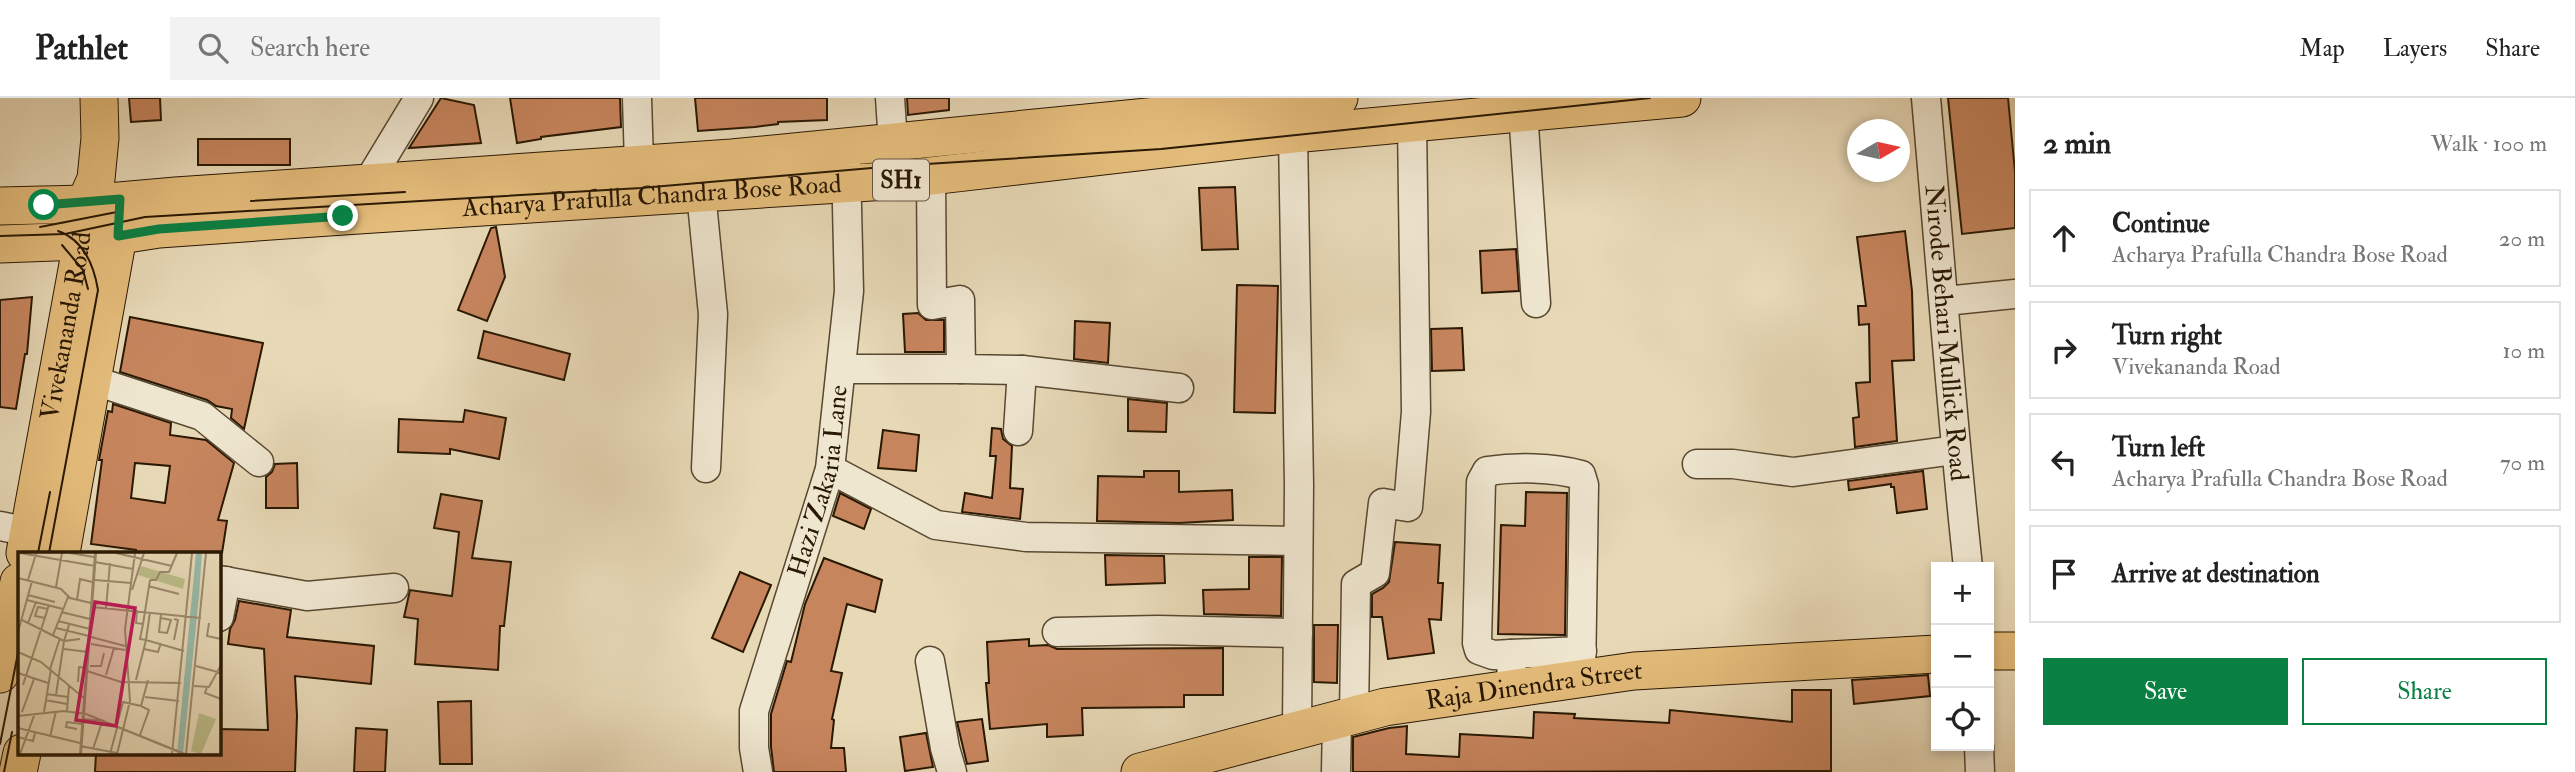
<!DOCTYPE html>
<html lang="en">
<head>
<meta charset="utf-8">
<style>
  :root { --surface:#fff; --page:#f2f2f2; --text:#222; --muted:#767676; --line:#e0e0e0; --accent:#0b8043 }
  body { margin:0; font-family:"IM FELL Double Pica",serif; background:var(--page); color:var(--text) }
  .controls { position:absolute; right:21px; bottom:21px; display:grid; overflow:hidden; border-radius:0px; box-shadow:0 4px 10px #0003 }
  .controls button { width:63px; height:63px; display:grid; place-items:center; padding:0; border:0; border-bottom:2px solid var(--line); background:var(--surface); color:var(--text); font:35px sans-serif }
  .compass { position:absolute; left:1847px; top:21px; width:63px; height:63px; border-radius:50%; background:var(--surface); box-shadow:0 4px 10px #0003; rotate:81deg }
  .stop { position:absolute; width:21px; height:21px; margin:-16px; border:5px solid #0b8043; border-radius:50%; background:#fff }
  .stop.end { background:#0b8043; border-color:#fff; box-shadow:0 2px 7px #0008 }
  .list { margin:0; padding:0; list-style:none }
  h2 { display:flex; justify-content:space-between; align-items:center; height:91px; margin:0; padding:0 28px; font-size:30px }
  h2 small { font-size:23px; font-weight:400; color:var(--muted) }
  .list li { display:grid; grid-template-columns:46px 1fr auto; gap:21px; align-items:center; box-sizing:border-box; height:98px; margin:0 14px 14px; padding:0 14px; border:2px solid var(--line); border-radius:0px }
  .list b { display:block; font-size:26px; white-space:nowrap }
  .list p { margin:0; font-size:23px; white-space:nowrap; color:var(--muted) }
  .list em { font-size:23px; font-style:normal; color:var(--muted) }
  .actions { display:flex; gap:14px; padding:21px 28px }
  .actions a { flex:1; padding:16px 0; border:2px solid var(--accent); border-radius:0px; text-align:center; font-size:24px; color:var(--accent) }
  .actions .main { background:var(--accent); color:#fff }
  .icon { flex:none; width:38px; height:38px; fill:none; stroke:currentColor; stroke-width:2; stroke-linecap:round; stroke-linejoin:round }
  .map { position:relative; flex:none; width:2015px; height:674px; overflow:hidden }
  header { display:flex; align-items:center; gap:42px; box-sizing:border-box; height:98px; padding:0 35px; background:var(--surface); border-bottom:2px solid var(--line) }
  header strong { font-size:33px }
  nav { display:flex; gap:38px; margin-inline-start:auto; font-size:24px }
  .search { width:490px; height:63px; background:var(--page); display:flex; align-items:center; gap:18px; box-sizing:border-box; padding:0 24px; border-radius:0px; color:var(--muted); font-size:26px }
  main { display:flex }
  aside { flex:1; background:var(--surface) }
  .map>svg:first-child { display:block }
  .building { fill:#c7855e; stroke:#291803; stroke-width:2; fill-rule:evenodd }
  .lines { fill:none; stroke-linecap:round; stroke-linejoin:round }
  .minor-casing { stroke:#584830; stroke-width:31 }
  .major-casing { stroke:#291803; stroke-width:39 }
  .minor { stroke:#efe6d0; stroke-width:28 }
  .major { stroke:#e4bc7b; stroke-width:37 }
  .tram { stroke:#291803; stroke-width:2 }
  .route { stroke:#0b8043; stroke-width:9 }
  .labels { text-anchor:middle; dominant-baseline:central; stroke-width:7; stroke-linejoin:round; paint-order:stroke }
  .shield { fill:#efe6d0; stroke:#645640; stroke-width:2 }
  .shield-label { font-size:24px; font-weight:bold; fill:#291803 }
  .street-label { font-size:26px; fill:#291803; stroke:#efe6d0 }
  .inset-road { fill:none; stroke:#9b8b6e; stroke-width:2 }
  .view { fill:#c2185b; fill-opacity:0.15; stroke:#c2185b; stroke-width:3.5 }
  .inset-edge { fill:none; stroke:#291803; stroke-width:3.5 }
</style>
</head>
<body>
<header>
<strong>Pathlet</strong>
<div class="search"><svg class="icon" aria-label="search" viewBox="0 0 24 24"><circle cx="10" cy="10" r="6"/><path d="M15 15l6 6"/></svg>Search here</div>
<nav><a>Map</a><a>Layers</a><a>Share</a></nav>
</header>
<main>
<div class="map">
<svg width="2015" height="674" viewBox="0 0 2015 674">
  <rect width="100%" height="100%" fill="#e7d8b6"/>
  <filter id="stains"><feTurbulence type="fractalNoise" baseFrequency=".00286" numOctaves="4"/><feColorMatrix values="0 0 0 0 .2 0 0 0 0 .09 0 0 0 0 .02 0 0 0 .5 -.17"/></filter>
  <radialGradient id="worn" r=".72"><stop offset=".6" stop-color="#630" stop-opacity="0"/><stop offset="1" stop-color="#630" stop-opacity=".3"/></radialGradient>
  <g class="building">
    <polygon points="129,0 160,0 161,22 131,24"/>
    <polygon points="441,0 474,7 481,45 409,50"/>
    <polygon points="510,0 620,0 621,29 541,39 541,41 517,45"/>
    <polygon points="695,0 827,0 827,22 778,24 778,26 755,29 698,33"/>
    <polygon points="907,0 949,0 949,12 908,17"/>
    <polygon points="1948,0 2008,0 2015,74 2015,130 1962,136"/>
    <rect x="198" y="41" width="92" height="26"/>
    <polygon points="1235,89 1238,151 1202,152 1199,90"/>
    <polygon points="496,129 505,179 487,223 458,212 491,130"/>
    <polygon points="1905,133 1912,193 1914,262 1892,263 1897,343 1855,349 1853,320 1859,319 1856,285 1870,284 1869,226 1859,227 1858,208 1866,208 1857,139"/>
    <polygon points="1516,151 1519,193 1482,195 1480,153"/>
    <polygon points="1237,187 1278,188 1275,315 1234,314"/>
    <polygon points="32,199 27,256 25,256 16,311 0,309 0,202"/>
    <polygon points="918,215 926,222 944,222 944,254 905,254 903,216"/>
    <polygon points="130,219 263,245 244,331 231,320 232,311 216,308 207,302 120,274"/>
    <polygon points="1075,223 1110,225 1108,265 1074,261"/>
    <polygon points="1462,230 1464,272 1432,273 1431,231"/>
    <polygon points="484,233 570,256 564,282 478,260"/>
    <polygon points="1128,301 1167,305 1166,334 1128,333"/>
    <path d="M113,306L171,325L170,337L206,342L234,365L218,422L227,423L222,455H136V452L91,446L102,362H99L108,313L112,314ZM135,365L170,368L165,405L131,400Z"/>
    <polygon points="465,312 506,320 499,361 450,351 450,356 398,354 399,321 463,324"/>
    <polygon points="992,330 1001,331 1003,341 1012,348 1010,390 1023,391 1020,421 962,414 965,395 992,400 996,358 990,358"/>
    <polygon points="883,332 919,337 916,373 878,370"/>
    <polygon points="297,365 298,410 266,410 266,379 272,374 275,366"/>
    <polygon points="1144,373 1179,373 1179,394 1232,392 1233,422 1179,425 1097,423 1098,378 1144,379"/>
    <polygon points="1923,373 1927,411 1897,415 1894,389 1891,389 1891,386 1849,392 1848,383"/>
    <polygon points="1526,394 1567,395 1565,537 1498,536 1501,427 1525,428"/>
    <polygon points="840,395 871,411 864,431 833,418"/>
    <polygon points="441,396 482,403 472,460 511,464 504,528 500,528 498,572 415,566 418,521 404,519 410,492 452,498 459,434 434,430"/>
    <polygon points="1395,444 1440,447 1438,485 1443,485 1441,522 1429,521 1434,555 1388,561 1382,519 1372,519 1372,496 1383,490 1389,484"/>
    <polygon points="1105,457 1164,458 1165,485 1106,487"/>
    <polygon points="1249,459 1282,459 1281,518 1204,516 1203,492 1249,491"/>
    <polygon points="824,460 882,482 875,514 847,506 831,573 842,575 832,621 834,622 831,650 844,650 846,674 774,674 771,649 771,616 787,563 791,564 805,506"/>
    <polygon points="740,474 771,487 743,554 712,540"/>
    <polygon points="239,503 291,512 287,539 374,548 371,586 295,578 297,618 295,674 95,674 96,655 219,655 219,631 268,632 264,551 228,546 230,531 235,522"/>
    <polygon points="1314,527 1338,527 1337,585 1314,584"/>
    <polygon points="1029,541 1029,548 1048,547 1057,551 1223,550 1223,597 1184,597 1184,609 1082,610 1083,637 1047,639 1047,626 990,631 986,585 989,585 987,544"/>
    <polygon points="1928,577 1930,598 1854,606 1852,582"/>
    <polygon points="1792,592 1831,592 1831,673 1353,674 1353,639 1389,630 1407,628 1406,656 1459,659 1460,636 1533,640 1534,614 1575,616 1574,620 1669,625 1670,612 1792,624"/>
    <polygon points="471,603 472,666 440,666 438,604"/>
    <polygon points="982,621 988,663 967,666 957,624"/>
    <polygon points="356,630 387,632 385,674 354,674"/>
    <polygon points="926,635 933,669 905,673 900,639"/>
  </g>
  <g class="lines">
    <defs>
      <g id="minor">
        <polyline points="637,0 639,65"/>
        <polyline points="890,0 893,44"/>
        <path id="s1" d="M1926,0C1940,156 1951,313 1968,469"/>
        <polyline points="1523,13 1536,205"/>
        <polyline points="1293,36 1299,387 1297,632"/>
        <polyline points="931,78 932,207 960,202 961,271 1022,272 1179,290"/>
        <polyline points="701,95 713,216 706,370"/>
        <polyline points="359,99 419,0"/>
        <polyline points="1945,203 2015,196"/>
        <polyline points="841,271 961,271"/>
        <polyline points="92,282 202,318 259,364"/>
        <polyline points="1018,333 1022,272"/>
        <polyline points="1697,366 1733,366 1793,374 1955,352"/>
        <polyline points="830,371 936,427 1026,439 1298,443"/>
        <polyline points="0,428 29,434"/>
        <polyline points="219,482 307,498 394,490"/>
        <polyline points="219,519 226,483"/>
        <polyline points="1057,534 1158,532 1298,535"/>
        <polyline points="1511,556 1582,553"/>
        <polyline points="930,563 945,650 952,674"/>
        <path d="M1512,591L1511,556L1493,557L1479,552L1477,545L1481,384L1487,373C1516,369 1552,369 1581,377L1584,387L1581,581"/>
        <polyline points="1354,617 1356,486 1375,475 1383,405 1408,409 1416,314 1412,25"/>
        <polyline points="1979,648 1980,674"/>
        <path id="s2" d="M758,674L754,650V613L830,371L849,193L846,67"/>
        <polyline points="1336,674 1337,622"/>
      </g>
      <g id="major">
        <polyline points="0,108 85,106 176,98 732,60 1339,0"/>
        <path id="s3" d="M0,146L82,143L159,131L343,118L887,83L1293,36L1682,0"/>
        <path id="s4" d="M25,455L81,150L85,106L96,81L100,40L99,0"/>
        <polyline points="61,455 118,138 119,115"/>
        <polyline points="1989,553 2015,553"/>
        <polyline points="0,576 19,484"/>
        <polyline points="18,674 22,655"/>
        <path id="s5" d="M1140,674L1385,609L1634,573L1936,556"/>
      </g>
    </defs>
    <use href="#minor" class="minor-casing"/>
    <use href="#major" class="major-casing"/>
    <use href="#minor" class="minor"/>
    <use href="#major" class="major"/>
    <g class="tram">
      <polyline points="251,103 405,94"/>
      <polyline points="40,129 122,113"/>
      <polyline points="0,138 65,136 145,119 641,90 895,68 1161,51 1650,0"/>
      <polyline points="62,147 83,172 88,191"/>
      <polyline points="38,455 50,394"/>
      <path d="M49,455L98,192C94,168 84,142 58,133"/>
      <polyline points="0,646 19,550"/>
      <polyline points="4,674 12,634"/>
    </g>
  </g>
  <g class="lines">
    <polyline class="route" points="44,107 120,101 118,138 159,131 343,118"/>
  </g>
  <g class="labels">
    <rect class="shield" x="873" y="61.5" width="56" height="41" rx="5"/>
    <g class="shield-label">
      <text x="901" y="82">SH1</text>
    </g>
    <g class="street-label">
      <text stroke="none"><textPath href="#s3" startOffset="654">Acharya Prafulla Chandra Bose Road</textPath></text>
      <text stroke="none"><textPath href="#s4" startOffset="231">Vivekananda Road</textPath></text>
      <text stroke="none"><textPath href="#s1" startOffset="236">Nirode Behari Mullick Road</textPath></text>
      <text stroke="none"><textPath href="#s2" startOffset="301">Hazi Zakaria Lane</textPath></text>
      <text stroke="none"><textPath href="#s5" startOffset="404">Raja Dinendra Street</textPath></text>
    </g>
  </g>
  <g transform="translate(18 454)">
    <rect width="203" height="203" fill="#e7d8b6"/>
    <path d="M123,14L167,27L165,37L120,23ZM181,161L198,167L183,202L173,199Z" fill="#bcbd89"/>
    <path d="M178,1H184L181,44L165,202H159Z" fill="#97baaa"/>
    <path class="inset-road" d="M2,1L77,14M52,1L76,5M98,1L154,14M77,10L115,17M0,26L43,37L52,46L73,51M10,28L18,2M77,28L113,31M132,28H138L142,20H151L159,1M130,34L161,42M38,35L44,1M114,38L126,1M10,43L37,50M9,48L45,57M59,48L62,27L74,30M74,55L183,66M88,56L92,11M119,58L118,71L125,72L122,87L128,88L132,60M43,60L72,67M27,66L17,64L20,55L30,57M143,66L153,68L149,81L141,80L143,62M156,67L160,68L156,88M4,68L46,89L51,73M40,69L72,77M10,71L18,50M191,71L189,84L203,87M125,72L132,28M38,76L71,84M0,80L14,29M35,83L50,45M73,85L107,94M73,92L107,98M46,97L70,100M126,97L140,100L143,91M0,100L23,110L67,147M72,114H83L86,101M178,114L203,121M32,117L42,86M69,119L103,130L163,131M0,121L30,131M88,123L96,96M118,128L128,88L166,99M60,130L61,115L69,116M5,133L31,53M176,134L191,135L203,113M189,135L187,141L203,147M28,142L50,145M38,143L46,89L62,87M127,145L161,149M27,148L49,152M123,154L130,128M49,159L51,134M4,160L16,127M26,160L33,117M0,164L46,159L68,162L167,202M66,167L85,169L166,202M99,173L105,150L123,154L131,158L122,183M0,176L62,191M59,177L48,175L49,170L64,172M0,185L15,189L17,181M32,185L38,159M62,194L99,201M75,197L84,170M2,202L17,161M62,202L77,1M63,202L78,1M92,202L99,176M99,202L112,149L107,77L117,1M154,202L174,1M168,202L188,1"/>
    <path class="view" d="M77,50L117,56L98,174L58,168Z"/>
    <rect width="203" height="203" class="inset-edge"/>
  </g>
  <rect width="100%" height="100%" filter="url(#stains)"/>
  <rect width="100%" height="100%" fill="url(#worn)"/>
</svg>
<div class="controls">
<button>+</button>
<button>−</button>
<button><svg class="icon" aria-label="locate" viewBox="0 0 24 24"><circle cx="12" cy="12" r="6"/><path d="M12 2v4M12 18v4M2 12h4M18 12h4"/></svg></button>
</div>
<svg class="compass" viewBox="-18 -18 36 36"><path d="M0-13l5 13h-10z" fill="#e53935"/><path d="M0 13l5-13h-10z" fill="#767676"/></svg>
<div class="stop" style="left:44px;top:107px"></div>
<div class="stop end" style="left:343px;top:118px"></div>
</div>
<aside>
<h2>2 min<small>Walk · 100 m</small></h2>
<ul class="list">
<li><svg class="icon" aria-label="ahead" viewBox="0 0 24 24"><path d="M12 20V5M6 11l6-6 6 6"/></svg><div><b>Continue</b><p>Acharya Prafulla Chandra Bose Road</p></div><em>20 m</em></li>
<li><svg class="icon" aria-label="right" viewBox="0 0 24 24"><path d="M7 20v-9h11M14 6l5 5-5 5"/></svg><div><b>Turn right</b><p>Vivekananda Road</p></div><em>10 m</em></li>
<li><svg class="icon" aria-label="left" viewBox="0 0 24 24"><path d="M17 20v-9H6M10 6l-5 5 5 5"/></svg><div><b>Turn left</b><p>Acharya Prafulla Chandra Bose Road</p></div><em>70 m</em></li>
<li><svg class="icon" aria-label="arrive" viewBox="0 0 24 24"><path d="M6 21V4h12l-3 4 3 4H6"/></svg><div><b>Arrive at destination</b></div></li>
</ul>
<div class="actions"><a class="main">Save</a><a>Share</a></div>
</aside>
</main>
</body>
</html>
